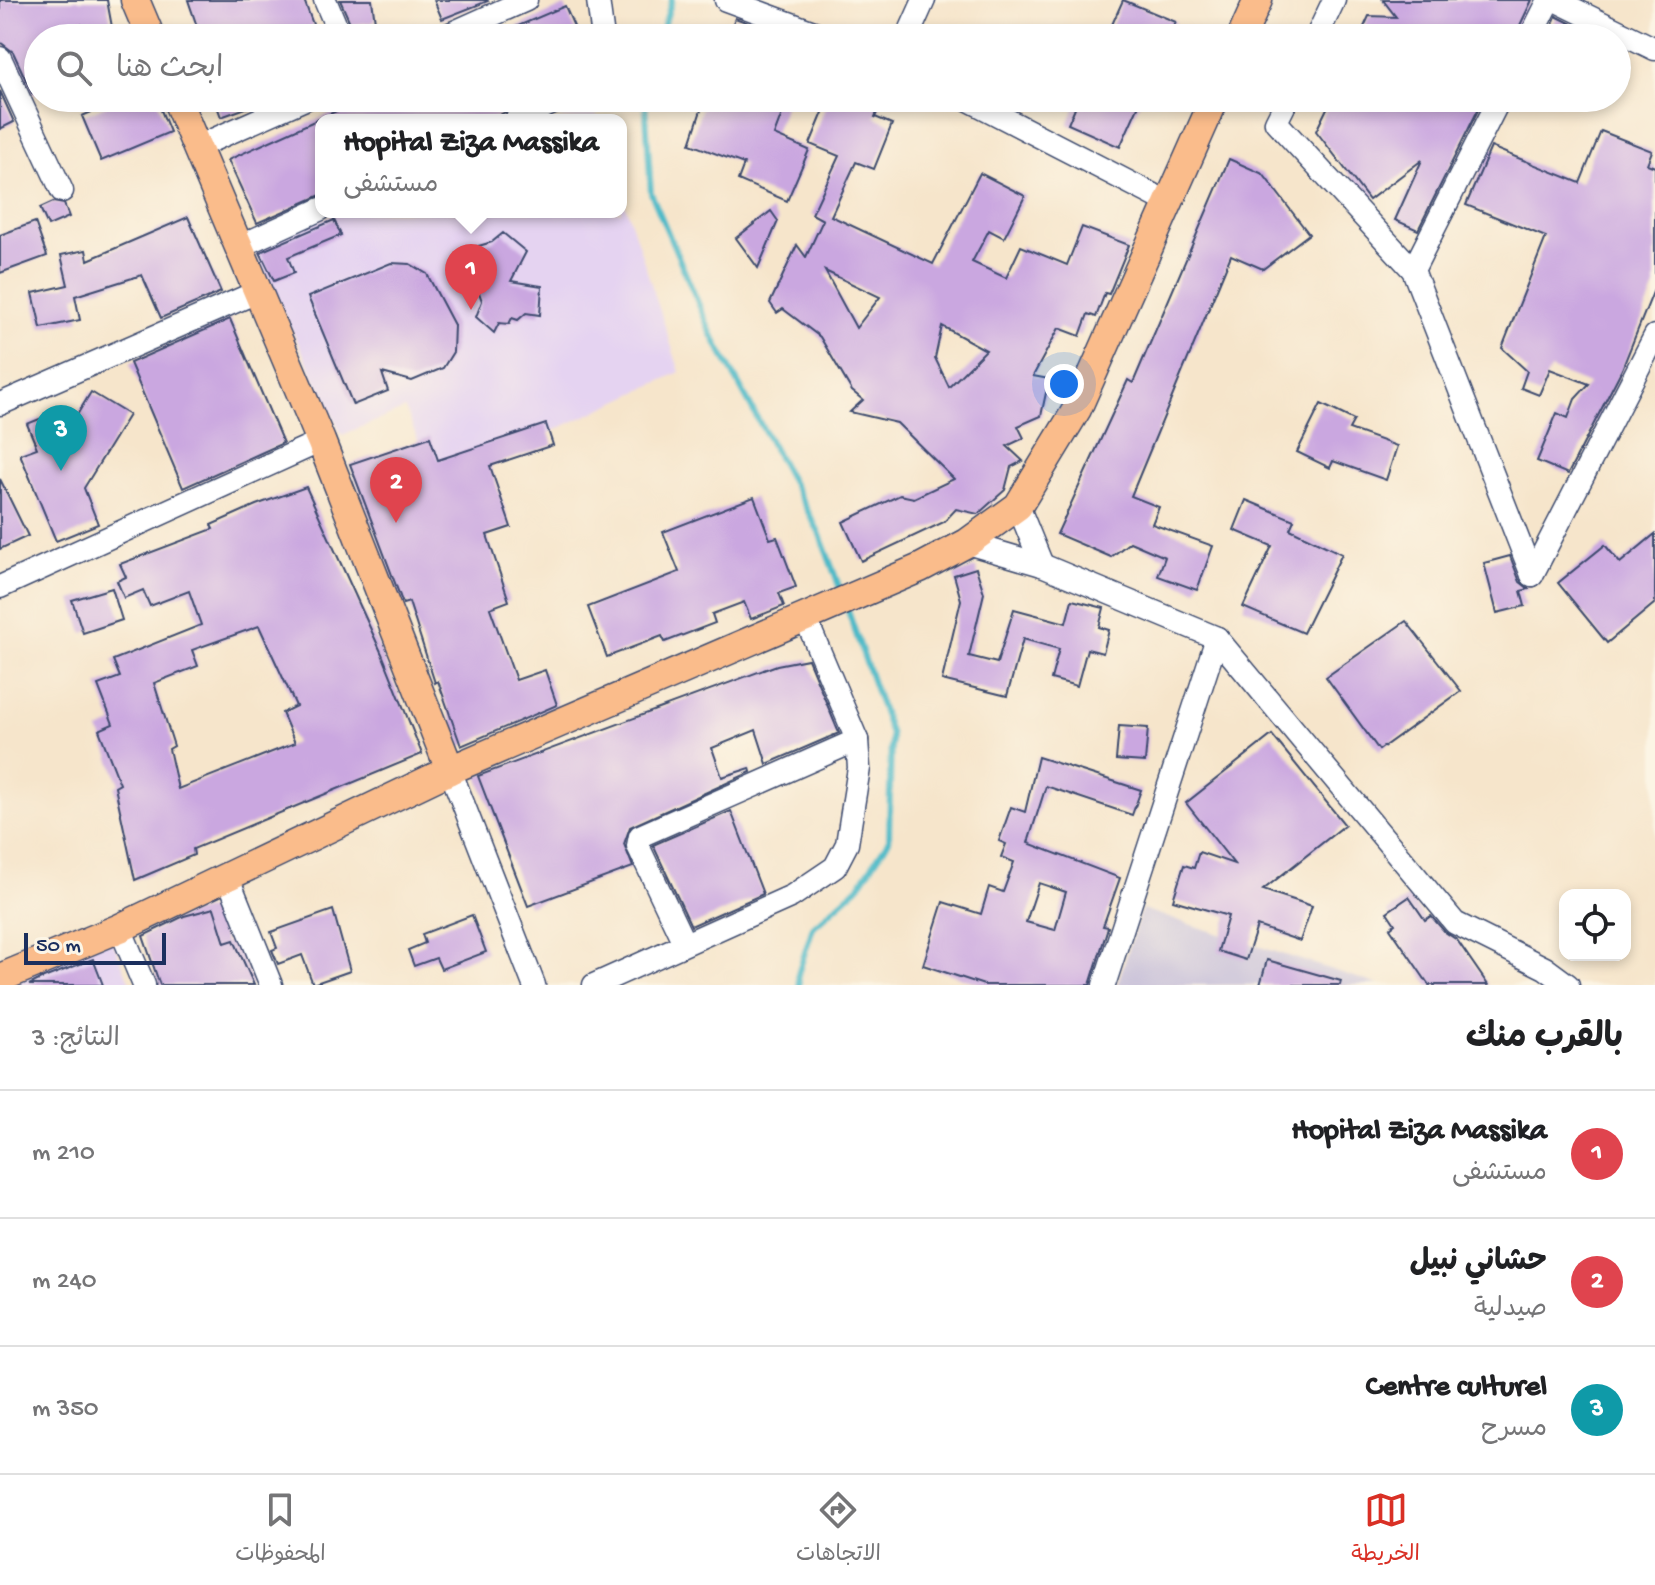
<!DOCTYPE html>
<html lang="ar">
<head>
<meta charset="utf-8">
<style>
  :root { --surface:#fff; --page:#f6f6f6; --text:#202124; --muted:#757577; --line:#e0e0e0; --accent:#d93025 }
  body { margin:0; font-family:"Gochi Hand","Playpen Sans Arabic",sans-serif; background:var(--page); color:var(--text); direction:rtl }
  .controls { position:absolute; right:24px; bottom:24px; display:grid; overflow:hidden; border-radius:16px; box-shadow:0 4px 12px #0003 }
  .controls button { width:72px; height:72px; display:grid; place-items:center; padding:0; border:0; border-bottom:2px solid var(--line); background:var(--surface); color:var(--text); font:40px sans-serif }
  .scale { position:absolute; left:24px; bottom:20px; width:142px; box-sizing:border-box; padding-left:8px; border:4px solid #1b2f5e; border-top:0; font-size:22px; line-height:28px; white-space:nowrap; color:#1b2f5e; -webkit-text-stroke:6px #fcf5e5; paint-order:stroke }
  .you { position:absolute; left:1064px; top:384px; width:28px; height:28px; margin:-20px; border:6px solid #fff; border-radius:50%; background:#1a73e8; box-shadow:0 0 0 12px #1a73e833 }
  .badge { display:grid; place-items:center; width:52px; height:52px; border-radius:50%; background:var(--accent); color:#fff; font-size:26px; font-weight:700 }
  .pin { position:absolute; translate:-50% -66px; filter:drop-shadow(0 2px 4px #0008) }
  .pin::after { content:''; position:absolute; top:42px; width:28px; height:24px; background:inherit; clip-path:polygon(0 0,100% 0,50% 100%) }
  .popup { position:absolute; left:315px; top:114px; width:312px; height:104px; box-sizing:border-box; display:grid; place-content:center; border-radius:16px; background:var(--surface); filter:drop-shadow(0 2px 6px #0005); font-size:26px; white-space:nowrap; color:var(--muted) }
  .popup b { font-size:30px; color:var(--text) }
  .popup::after { content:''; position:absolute; left:50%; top:100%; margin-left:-16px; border:16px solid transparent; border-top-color:var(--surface) }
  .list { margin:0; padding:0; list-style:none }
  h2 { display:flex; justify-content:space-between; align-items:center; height:104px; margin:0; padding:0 32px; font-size:34px }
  h2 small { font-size:26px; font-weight:400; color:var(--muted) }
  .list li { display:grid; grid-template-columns:52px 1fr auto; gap:24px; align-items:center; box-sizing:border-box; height:128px; padding:0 32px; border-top:2px solid var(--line) }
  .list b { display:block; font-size:30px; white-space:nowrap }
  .list p { margin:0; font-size:26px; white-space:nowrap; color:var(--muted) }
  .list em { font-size:26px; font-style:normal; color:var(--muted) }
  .icon { flex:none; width:44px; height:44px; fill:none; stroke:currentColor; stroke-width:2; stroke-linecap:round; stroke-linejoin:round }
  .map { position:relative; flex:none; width:1655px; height:985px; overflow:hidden; direction:ltr }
  .search { position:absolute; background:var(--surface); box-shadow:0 4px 12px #0003; left:24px; right:24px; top:24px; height:88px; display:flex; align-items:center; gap:20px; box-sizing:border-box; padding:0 28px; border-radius:44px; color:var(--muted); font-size:30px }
  .sheet { height:488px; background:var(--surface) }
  nav { display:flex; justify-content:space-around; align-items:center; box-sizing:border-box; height:112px; border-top:2px solid var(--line); background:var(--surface); font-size:22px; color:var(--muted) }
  nav a { display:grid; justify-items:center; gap:4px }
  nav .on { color:var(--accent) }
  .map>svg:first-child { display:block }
  .built { fill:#e5d3f1 }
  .industrial { fill:#c7c0d9 }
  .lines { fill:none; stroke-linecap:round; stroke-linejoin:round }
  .stream { stroke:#4dbac8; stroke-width:6 }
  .building { fill:#caa7e0; fill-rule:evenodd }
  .minor-casing { stroke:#3c4a6e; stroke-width:25 }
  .major-casing { stroke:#3c4a6e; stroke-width:31 }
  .minor { stroke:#fff; stroke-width:22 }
  .major { stroke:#fabc8b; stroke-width:28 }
</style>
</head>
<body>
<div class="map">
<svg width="1655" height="985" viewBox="0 0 1655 985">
  <rect width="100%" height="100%" fill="#fcf5e5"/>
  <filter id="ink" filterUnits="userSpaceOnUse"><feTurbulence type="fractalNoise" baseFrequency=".0125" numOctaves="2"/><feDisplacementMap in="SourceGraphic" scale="16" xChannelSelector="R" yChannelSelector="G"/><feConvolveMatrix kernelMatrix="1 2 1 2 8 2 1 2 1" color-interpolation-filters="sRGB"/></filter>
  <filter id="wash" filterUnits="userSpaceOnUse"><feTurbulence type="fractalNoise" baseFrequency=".006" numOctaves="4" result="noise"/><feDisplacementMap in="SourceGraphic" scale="32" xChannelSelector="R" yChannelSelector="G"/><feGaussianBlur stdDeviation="1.8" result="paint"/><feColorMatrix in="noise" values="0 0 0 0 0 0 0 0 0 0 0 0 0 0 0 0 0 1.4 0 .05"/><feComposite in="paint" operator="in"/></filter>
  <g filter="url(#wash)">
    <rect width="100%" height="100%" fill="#f6e5cb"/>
    <g class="built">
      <polygon points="593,105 598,120 557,120"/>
      <polygon points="621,192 680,372 437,485 405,409 342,435 253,248 339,212 621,212"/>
      <polygon points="111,938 131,985 7,985"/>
    </g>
    <polygon class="industrial" points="1142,909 1379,985 1117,985"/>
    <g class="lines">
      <g class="stream">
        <polyline points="660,38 672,0"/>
        <polyline points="645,98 651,193 711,333 819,532 842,594"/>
        <polyline points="799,985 798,974 813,927 859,886 889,840 891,735 847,608"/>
      </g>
    </g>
    <g id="blocks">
      <g class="building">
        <polygon points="0,0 107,0 114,38 83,38 81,25 63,38 38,38 38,94 32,93 13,52 0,42"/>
        <polygon points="188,0 304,0 318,38 216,38 214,33 201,38"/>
        <polygon points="340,0 372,0 375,22 351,25"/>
        <polygon points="434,0 487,0 488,1 442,19"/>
        <polygon points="1123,0 1176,22 1169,38 1106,38"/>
        <polygon points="1383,0 1532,0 1514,38 1359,38 1369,16 1396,17"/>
        <polygon points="565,6 579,38 490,38"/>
        <polygon points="1556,16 1588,32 1586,38 1548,38"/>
        <polygon points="735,18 789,38 727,38"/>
        <polygon points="0,91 14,122 0,129"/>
        <polygon points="124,98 156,98 170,132 101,161 82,116"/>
        <polygon points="214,98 268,98 268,100 221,117"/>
        <polygon points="365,98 530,98 491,120 321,120 321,195 257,223 228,160"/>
        <polygon points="705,98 788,98 774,135 809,150 787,201 738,180 744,164 690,144"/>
        <path d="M829,98H884L875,117L892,124L874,169L856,162L831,216L933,264L980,173L1025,196L1004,238L989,230L972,262L1006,278L1021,246L1067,265L1082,227L1129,245L1109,294L1105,293L1096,317L1088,314L1080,336L1059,328L1033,376L1049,379L1041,416L1018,426L1024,438L1007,446L1023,461L1011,467L1005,490L978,514L956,509L944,522L861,561L843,522L900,495L914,498L954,479L897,423L850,412L863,400L852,391L820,337L783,309L777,313L770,303L797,245L806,257L823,220L812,214L839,156L810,144ZM825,271L880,297L856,328ZM942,326L986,350L949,387L935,358Z"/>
        <polygon points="1079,98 1142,98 1120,147 1068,124"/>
        <polygon points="1332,98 1484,98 1418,230 1395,220 1422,160 1369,200 1316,131"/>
        <polygon points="1601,131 1652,151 1647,164 1655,167 1655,287 1622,369 1568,474 1537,461 1557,413 1568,418 1575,399 1589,384 1550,369 1539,395 1521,388 1527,371 1502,348 1546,237 1466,205 1491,147 1580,183"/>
        <polygon points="1229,159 1263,174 1309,234 1263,269 1231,255 1131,496 1159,507 1152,524 1213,546 1197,590 1158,576 1165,557 1130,542 1111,557 1057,534 1128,380 1133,383"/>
        <polygon points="53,202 64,204 69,217 48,226 40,208"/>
        <polygon points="771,211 778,221 758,268 736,238"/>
        <polygon points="188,217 221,292 161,318 142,275 75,296 80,320 41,328 33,293 68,285 61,255 86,250 88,260"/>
        <polygon points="334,220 341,235 288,257 294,273 274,281 260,252"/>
        <polygon points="35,222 47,256 0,273 0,235"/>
        <polygon points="503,233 526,252 511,281 542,286 540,315 526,313 518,320 512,318 509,324 499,323 494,333 476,317 482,301 477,287 456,278 462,251 475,250 475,247 492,242"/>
        <polygon points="391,263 410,264 427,274 454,325 453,352 443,368 412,381 382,373 388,391 353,405 308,297"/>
        <polygon points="230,319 283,443 183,488 130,363"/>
        <polygon points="91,392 129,415 84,488 98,524 56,541 20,454 37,448 27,424 47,416 59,444"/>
        <polygon points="1321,404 1354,420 1349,429 1397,446 1386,480 1333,461 1330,468 1297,452"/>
        <polygon points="546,424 553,445 490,466 511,527 487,535 509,601 490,608 516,680 545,670 557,705 461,746 438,681 435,683 409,602 403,604 350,464 430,437 438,460"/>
        <polygon points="0,479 28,536 0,549"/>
        <path d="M306,487L382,654L422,754L193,849L194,855L135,880L115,787L120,784L99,730L113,724L98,685L120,677L113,660L201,625L189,591L150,606L143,590L124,598L117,581L126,577L120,564L213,529L211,525L256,505ZM259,626L296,706L282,713L295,743L178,789L169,749L174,746L154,683L198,666L192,650Z"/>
        <polygon points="754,497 770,539 777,537 796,587 779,593 784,606 751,619 744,602 712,614 715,623 665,642 662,636 607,657 588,607 679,572 663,532"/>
        <polygon points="1246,500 1294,520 1290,529 1342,554 1303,633 1243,607 1272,546 1234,530"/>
        <polygon points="1655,534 1655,603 1607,643 1558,583 1605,545 1620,563"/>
        <polygon points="1510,556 1520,582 1529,589 1521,591 1525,606 1497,613 1484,563"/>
        <polygon points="976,568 984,593 969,656 997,663 1014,609 1066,623 1072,600 1104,608 1099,627 1109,630 1103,653 1087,649 1077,686 1051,679 1059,649 1023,639 1007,696 942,680 961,600 954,575"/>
        <polygon points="112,588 122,620 83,633 72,600"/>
        <polygon points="1406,621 1461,691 1379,750 1326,677"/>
        <polygon points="808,659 839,733 767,764 756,730 712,748 722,777 750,768 751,772 630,827 624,844 633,867 528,906 478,776 777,665"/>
        <polygon points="1119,726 1148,728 1145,762 1116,760"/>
        <polygon points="1272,735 1345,825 1263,890 1312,906 1300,941 1257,926 1246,960 1218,951 1228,916 1173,900 1184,865 1194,868 1199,852 1234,864 1186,803"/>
        <path d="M1038,757L1141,790L1132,815L1046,786L1028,843L1120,878L1103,926L1108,927L1090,985H984L923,965L943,902L981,914L989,887L1003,892L1014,862L1001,857L1006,844L999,841L1011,807L1025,812ZM1039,883L1066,892L1055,930L1026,922Z"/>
        <polygon points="731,811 763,894 691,926 653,845"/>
        <polygon points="1409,897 1425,920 1431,916 1445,932 1457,940 1488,985 1429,985 1390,928 1395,924 1387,912"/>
        <polygon points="214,908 225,943 234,940 254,985 160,985 143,936 184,916"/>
        <polygon points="333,910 350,971 313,984 302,955 278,964 272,950 277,948 271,932"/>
        <polygon points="472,915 486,952 441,969 436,958 414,966 408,950 425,943 422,934"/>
        <polygon points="93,959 103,985 29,985 41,979"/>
        <polygon points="1267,960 1341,981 1340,985 1260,985"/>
      </g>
    </g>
  </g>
  <g filter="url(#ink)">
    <use href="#blocks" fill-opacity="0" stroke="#3c4a6e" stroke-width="2"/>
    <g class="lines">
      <defs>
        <g id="minor">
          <polyline points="325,0 341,38"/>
          <polyline points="598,0 603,38"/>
          <polyline points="726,0 830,38"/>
          <polyline points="1555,0 1655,49"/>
          <polyline points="441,38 526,0"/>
          <polyline points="907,38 924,0"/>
          <polyline points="1316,38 1334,0"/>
          <polyline points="1530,38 1549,0"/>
          <polyline points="0,58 62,191"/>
          <polyline points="965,98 1169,203"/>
          <polyline points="1288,98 1276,122 1413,270 1532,575"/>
          <polyline points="516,120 564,98"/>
          <polyline points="197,147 307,98"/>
          <polyline points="238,247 321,209"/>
          <polyline points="1413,270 1500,98"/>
          <polyline points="0,404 257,292"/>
          <polyline points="1018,506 1042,565"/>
          <polyline points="967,543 1042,565 1217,638 1104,985"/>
          <polyline points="1532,575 1655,336"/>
          <polyline points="0,587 321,441"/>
          <polyline points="1217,638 1455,923 1545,968 1568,985"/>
          <polyline points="450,770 534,985"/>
          <polyline points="228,878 271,985"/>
          <polyline points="120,928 144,985"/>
          <polyline points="684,943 638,846 640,836 857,740 805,617"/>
          <polyline points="594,985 792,896 835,867 847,844 859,768 857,740"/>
        </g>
        <g id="major">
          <polyline points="135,0 151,38"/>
          <polyline points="1241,38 1258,0"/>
          <polyline points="176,98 321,441 450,770"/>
          <polyline points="0,978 120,928 450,770 920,568 967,543 1018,506 1077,409 1215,98"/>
        </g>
      </defs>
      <use href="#minor" class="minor-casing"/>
      <use href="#major" class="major-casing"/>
      <use href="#minor" class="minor"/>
      <use href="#major" class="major"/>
    </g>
  </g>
</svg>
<div class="controls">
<button><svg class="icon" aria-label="locate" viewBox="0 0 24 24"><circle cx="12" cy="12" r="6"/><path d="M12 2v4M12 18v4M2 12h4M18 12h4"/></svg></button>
</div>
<div class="scale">50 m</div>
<div class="you"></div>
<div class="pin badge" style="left:471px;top:310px;background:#e0444e">1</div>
<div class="popup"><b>Hopital Ziza Massika</b>مستشفى</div>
<div class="pin badge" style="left:396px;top:523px;background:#e0444e">2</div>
<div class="pin badge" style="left:61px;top:471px;background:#0f9aa8">3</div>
<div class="search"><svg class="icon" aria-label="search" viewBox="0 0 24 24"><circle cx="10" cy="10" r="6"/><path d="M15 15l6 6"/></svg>ابحث هنا</div>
</div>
<section class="sheet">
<h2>بالقرب منك<small>النتائج: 3</small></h2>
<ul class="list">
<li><span class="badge" style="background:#e0444e">1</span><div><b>Hopital Ziza Massika</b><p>مستشفى</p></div><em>210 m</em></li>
<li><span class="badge" style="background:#e0444e">2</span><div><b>حشاني نبيل</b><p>صيدلية</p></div><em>240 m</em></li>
<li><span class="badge" style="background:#0f9aa8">3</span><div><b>Centre culturel</b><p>مسرح</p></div><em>350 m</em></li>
</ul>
</section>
<nav>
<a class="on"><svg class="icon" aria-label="map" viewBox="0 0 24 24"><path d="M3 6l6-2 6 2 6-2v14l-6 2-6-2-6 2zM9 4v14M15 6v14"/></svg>الخريطة</a>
<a><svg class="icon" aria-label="directions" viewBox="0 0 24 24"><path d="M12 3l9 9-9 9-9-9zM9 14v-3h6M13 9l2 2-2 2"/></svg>الاتجاهات</a>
<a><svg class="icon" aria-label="saved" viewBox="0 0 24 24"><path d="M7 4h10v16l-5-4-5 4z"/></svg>المحفوظات</a>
</nav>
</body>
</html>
